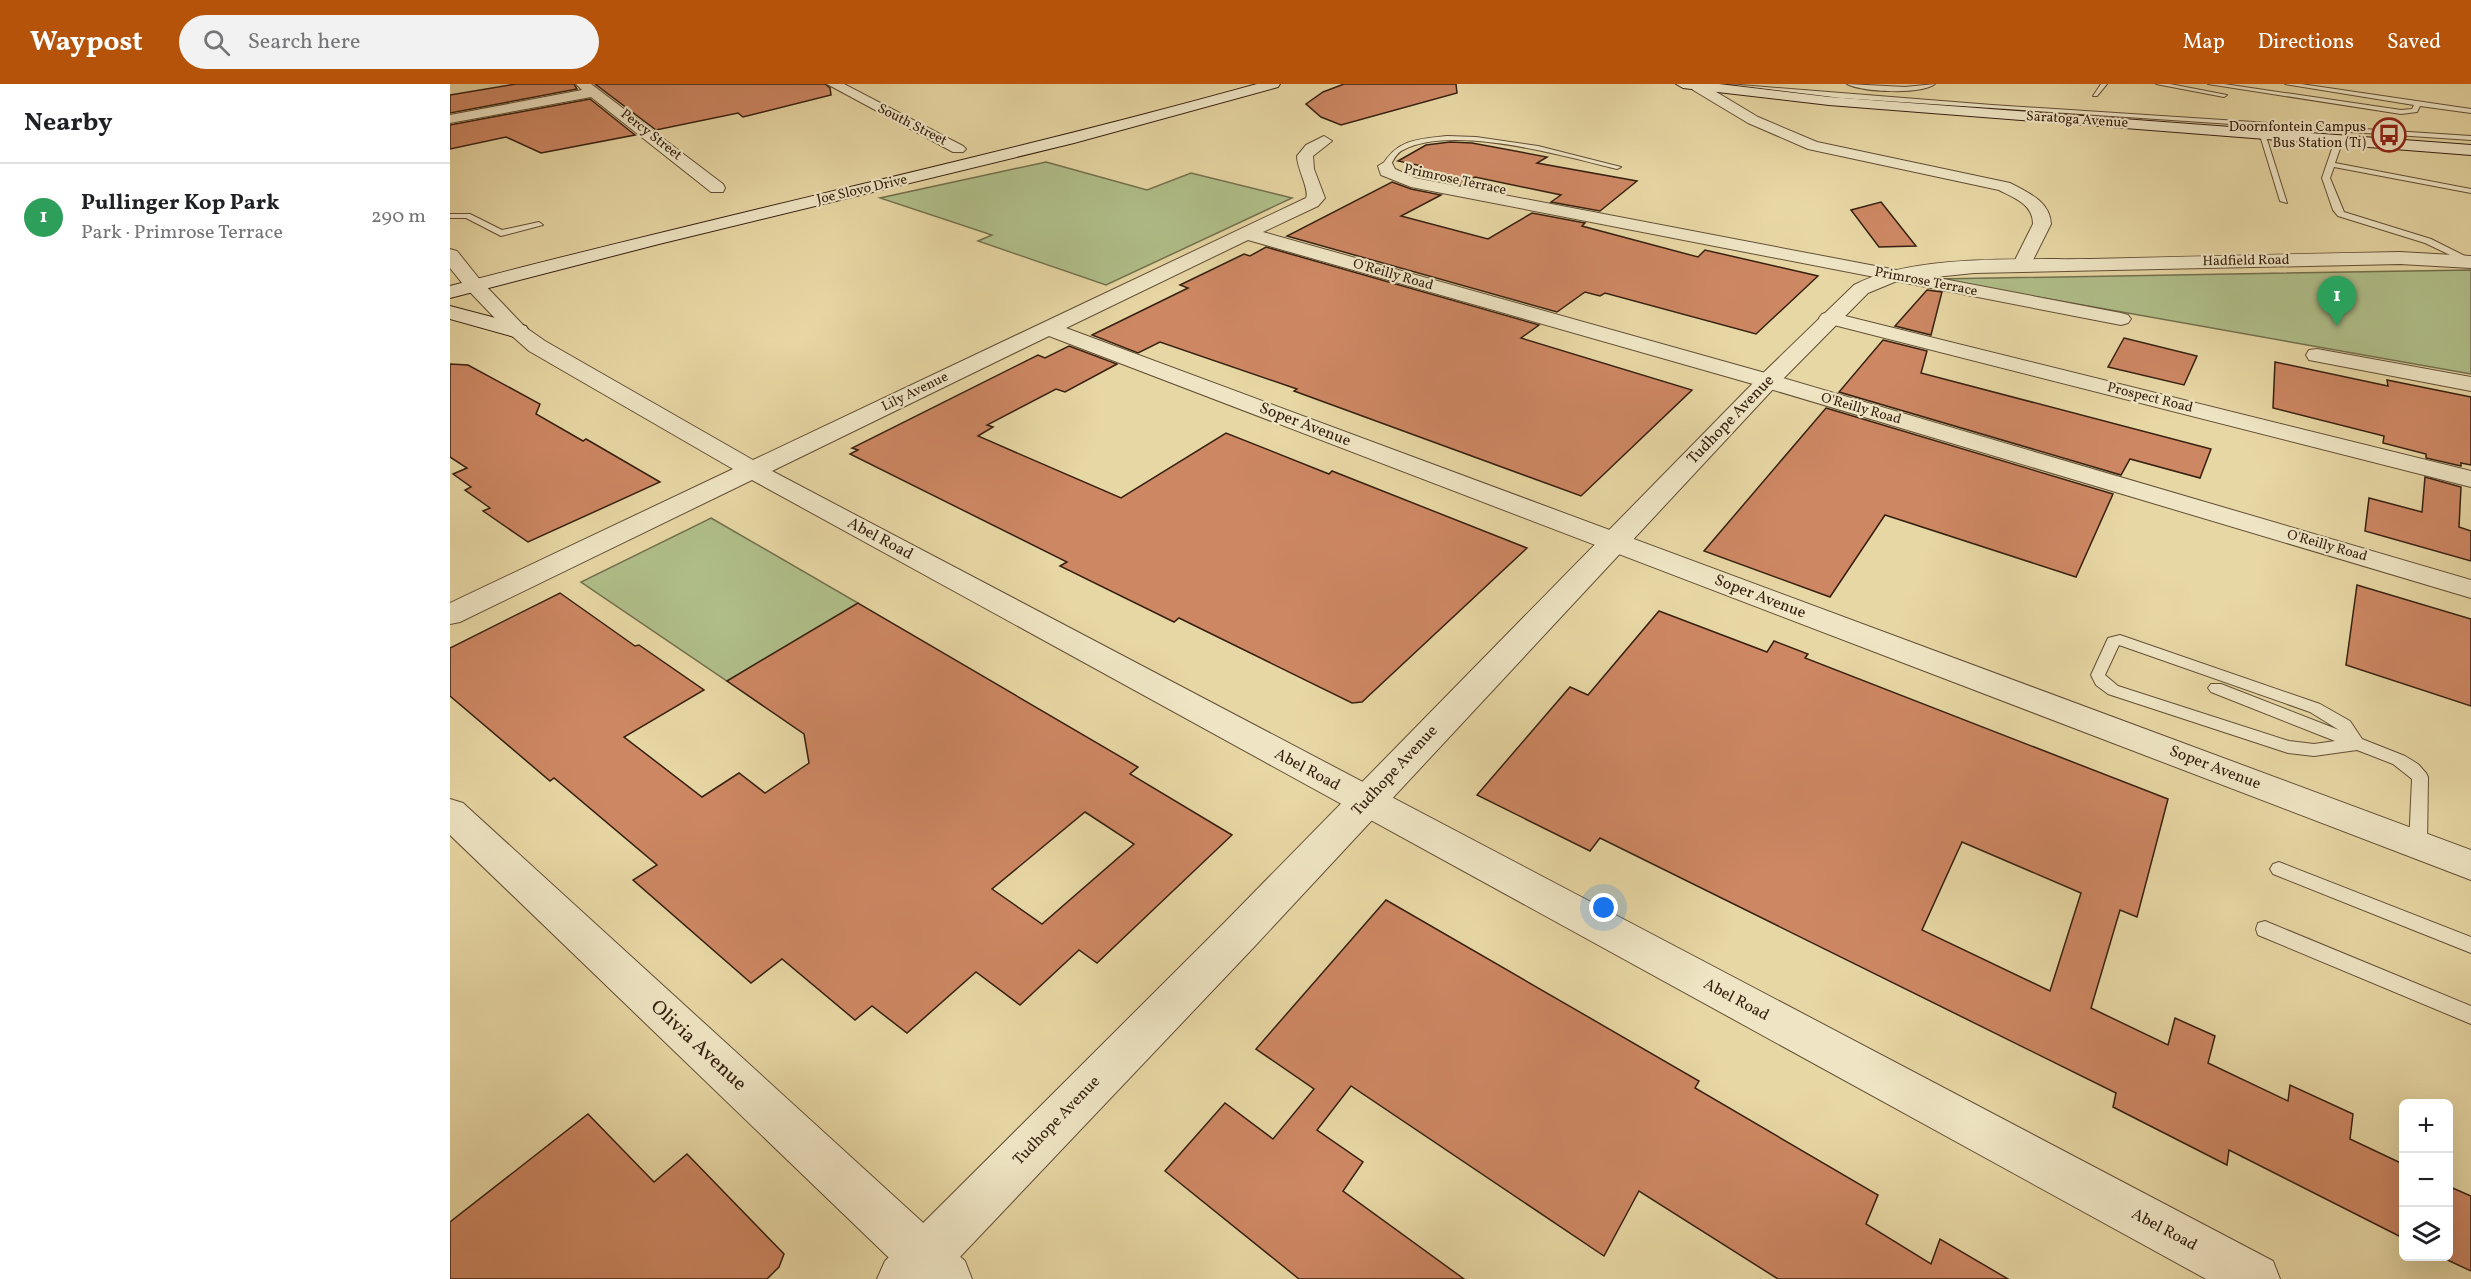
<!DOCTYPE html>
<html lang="en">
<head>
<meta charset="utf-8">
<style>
  :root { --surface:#fff; --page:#f2f2f2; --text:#202124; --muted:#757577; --line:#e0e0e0; --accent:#b45309 }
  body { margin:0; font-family:Vollkorn,serif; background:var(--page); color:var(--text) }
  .controls { position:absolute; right:18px; bottom:18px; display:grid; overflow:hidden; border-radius:9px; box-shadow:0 6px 24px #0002 }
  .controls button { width:54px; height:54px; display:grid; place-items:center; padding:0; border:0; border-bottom:2px solid var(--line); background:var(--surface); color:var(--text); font:30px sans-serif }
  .you { position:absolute; left:1154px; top:824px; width:21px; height:21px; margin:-15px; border:4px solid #fff; border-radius:50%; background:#1a73e8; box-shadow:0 0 0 9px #1a73e833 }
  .badge { display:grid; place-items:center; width:39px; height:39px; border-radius:50%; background:var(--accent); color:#fff; font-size:20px; font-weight:700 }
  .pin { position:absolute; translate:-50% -50px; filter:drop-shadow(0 2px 3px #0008) }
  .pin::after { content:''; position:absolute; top:32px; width:21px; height:18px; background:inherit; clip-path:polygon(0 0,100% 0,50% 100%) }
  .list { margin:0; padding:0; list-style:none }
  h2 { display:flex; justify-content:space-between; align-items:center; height:78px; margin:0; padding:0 24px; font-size:26px }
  h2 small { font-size:20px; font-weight:400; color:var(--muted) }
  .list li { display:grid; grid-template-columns:39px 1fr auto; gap:18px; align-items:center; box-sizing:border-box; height:108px; padding:0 24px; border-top:2px solid var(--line) }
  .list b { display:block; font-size:22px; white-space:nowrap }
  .list p { margin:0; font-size:20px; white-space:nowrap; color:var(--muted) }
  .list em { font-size:20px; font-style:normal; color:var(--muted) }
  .icon { flex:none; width:33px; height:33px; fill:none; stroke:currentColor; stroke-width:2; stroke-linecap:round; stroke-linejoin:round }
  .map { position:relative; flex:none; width:2021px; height:1195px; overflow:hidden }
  header { display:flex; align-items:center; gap:36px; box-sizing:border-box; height:84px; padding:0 30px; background:var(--accent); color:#fff }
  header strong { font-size:28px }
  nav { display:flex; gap:33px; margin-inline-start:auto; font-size:21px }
  .search { width:420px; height:54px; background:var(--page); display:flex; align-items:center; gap:15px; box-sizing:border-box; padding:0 21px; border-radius:33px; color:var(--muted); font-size:22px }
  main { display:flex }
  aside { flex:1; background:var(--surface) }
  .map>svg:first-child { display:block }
  .green { fill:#b0bf8a; stroke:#73704d; stroke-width:1.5 }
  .building { fill:#cd8763; stroke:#362010; stroke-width:1.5; fill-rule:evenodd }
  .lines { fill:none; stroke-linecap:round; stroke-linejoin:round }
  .service-casing { stroke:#624e35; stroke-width:2 }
  .minor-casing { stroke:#624e35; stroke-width:2 }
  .tertiary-casing { stroke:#624e35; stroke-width:2 }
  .secondary-casing { stroke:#362010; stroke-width:2 }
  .service { fill:#efe5c4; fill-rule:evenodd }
  .minor { fill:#efe5c4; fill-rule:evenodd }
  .tertiary { fill:#efe5c4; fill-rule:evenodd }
  .secondary { fill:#efe5c4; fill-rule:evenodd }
  .labels { text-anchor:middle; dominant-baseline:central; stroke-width:4.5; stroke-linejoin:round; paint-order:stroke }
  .far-street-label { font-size:14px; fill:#362010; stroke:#efe5c4 }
  .far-poi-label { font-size:14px; fill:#362010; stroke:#efe5c4; text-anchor:end }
  .street-label { font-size:16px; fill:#362010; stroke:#efe5c4 }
  .near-street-label { font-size:20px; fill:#362010; stroke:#efe5c4 }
</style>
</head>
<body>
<header>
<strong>Waypost</strong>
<div class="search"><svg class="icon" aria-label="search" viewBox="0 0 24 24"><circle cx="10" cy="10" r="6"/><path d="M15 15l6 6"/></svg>Search here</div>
<nav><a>Map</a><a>Directions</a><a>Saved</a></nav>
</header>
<main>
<aside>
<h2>Nearby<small></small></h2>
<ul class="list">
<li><span class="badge" style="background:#2e9e5b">1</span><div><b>Pullinger Kop Park</b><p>Park · Primrose Terrace</p></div><em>290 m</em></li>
</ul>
</aside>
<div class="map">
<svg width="2021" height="1195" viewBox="0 0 2021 1195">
  <rect width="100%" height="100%" fill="#e7d7a4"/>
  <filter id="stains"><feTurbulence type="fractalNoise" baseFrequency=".00333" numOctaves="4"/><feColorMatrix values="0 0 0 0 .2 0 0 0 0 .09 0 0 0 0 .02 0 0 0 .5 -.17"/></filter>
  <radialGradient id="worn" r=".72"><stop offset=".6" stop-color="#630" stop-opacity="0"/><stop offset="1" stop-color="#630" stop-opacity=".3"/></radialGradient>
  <g class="green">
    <polygon points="596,78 697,106 741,89 842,114 656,201 528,157 542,151 430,114"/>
    <polygon points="2021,186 2021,290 1486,195"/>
    <polygon points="261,434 408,519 277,597 131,498"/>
  </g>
  <g class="building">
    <polygon points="66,0 124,0 127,5 0,29 0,11"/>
    <polygon points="145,0 375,0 380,4 381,11 293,33 288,29 206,46"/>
    <polygon points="894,0 1006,0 1007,9 891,41 871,33 856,20 873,8"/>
    <polygon points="140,15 185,51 91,69 56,53 0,65 0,41"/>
    <polygon points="1000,58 1022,59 1097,73 1087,79 1187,97 1150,127 1101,118 1111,111 1025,93 1011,101 966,92 959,89 972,82 948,77 976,61"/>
    <polygon points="942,98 961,105 991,111 951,132 1038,155 1082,129 1135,139 1132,142 1248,173 1255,166 1368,192 1306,250 1155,209 1150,212 1135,208 1107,228 837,152"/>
    <polygon points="1431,118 1466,162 1429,163 1401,126"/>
    <polygon points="816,163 1089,241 1071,254 1242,306 1131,412 844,307 847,305 710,258 688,269 642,251 738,204 730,201 794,170 800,172"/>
    <polygon points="1477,206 1492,208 1481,251 1445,242"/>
    <polygon points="1674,254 1747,272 1734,301 1658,283"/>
    <polygon points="1433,256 1477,267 1471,289 1761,365 1750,394 1680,375 1671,391 1389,308"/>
    <polygon points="619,262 667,280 615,308 606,305 537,341 543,343 528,352 671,414 776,349 879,390 882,387 1077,464 912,618 902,619 729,534 724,538 610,482 617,478 400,370 408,366 402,364 588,271 595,274"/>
    <polygon points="1825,278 1938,302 1937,296 2021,313 2021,381 2011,379 2011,382 1976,374 1976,370 1933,359 1934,352 1823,324"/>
    <polygon points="0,280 18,281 90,320 86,330 133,357 136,355 210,398 78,458 33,427 40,424 15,406 21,403 3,390 17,384 0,373"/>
    <polygon points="1376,324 1663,410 1626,493 1435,431 1380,513 1254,467"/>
    <polygon points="1975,393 2011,403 2009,443 2021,447 2021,477 1915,447 1919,414 1972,428"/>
    <polygon points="1907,501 2021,535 2021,622 1896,581"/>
    <path d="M110,509L185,562L189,561L254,606L174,653L252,713L289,689L315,709L359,679L354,650L277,597L408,519L688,683L680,690L782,751L647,879L629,866L570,921L526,888L457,949L422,922L405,936L332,875L301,899L183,796L207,781L104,694L100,697L0,612V564ZM635,728L684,760L592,840L542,805Z"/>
    <path d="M1209,527L1317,568L1324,557L1358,570L1355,574L1718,715L1687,833L1670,826L1641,924L1718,961L1725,934L1765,952L1758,979L1838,1017L1840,1001L1903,1030L1900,1055L1953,1080V1154L1779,1066L1777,1081L1663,1023L1666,1009L1150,754L1140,767L1027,711L1120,603L1138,611ZM1512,758L1631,809L1600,907L1472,846Z"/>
    <polygon points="936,816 1249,997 1245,1004 1428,1111 1416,1140 1481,1180 1490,1155 1558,1195 1328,1195 1189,1107 1154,1172 901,1002 867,1046 913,1078 893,1107 1014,1195 849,1195 715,1087 775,1019 823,1055 864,1005 806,965"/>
    <polygon points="138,1030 204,1098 237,1070 334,1170 329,1183 317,1195 0,1195 0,1138"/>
    <polygon points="1998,1102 2021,1112 2021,1187 1991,1173 1998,1173"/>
  </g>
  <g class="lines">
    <defs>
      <g id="service">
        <polygon points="1278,0 1542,21 2021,52 2021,56 1391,14"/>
        <path d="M1397,0L1455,3L1485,0C1470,11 1413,8 1397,0Z"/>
        <polygon points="1651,0 1657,0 1647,12 1643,12"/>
        <polygon points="1706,0 1720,0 1777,11 1774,13"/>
        <polygon points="1758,0 1774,0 1951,26 1962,25 1964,21 1835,0 1851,0 2021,25 2021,29 1970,22 1967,28 1951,30"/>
        <polygon points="1808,45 1814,46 1837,119 1830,117"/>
        <path d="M997,52L1026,53L1088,62L1171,83L1167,85C1114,72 1003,40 953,66C946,69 943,77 939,84L932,82C947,55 969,55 997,52Z"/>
        <polygon points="1889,54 1893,56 1885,79 2021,105 2021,109 1884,83 1880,94 1894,128 1981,155 2021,175 2021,181 1975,159 1888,132 1883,126 1872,94 1885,56"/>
        <polygon points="0,130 20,130 52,146 89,138 93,141 51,152 16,134 0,134"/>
        <path d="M1670,551L1870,620L1900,637L1912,655L1955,672L1968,680L1976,689L1978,693L1977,761L1974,766L1968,768L1962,766L1959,761L1962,695L1943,680L1907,666L1864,672L1838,669L1658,610L1646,601L1641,591L1658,554ZM1669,561L1860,628L1889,646L1771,600H1761L1758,604L1761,608L1885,657L1864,660L1839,657L1668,602L1655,591Z"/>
        <polygon points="1829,778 2021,853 2021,869 1823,790 1820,785 1823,780"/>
        <polygon points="1815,837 2021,922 2021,940 1808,851 1806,845 1808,839"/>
      </g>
      <g id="minor">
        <polygon points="126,0 141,0 273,100 275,104 273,108 261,108 141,13 0,39 0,31 132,6"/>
        <polygon points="377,0 394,0 513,62 516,65 513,68 503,68"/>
        <path d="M1243,0H1253L1308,33L1367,58L1560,99C1577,108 1600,117 1601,140L1578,186H1564L1562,182L1583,140C1583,120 1564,114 1549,106L1358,65L1298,39L1243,6L1241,3Z"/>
        <path d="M874,52L882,57L863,72L864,85L875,114L868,122L813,148L1326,292L2021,496V514L1310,302L798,156L616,244L2021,766V796L599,252L322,387L1823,1177L1830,1195H1756L302,396L10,538L0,540V519L283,385L79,267L61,251L17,205L14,201L17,197H31L75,243L95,257L303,376L856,114C860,106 847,85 847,72L856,61Z"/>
        <polygon points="936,77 942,79 945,85 965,94 1671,229 1678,231 1681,235 1678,239 1671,241 961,103 931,91 928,82"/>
        <polygon points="1379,228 2021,387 2021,403 1372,238 1369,234 1372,230"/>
        <polygon points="1867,265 2021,293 2021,307 1859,276 1856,271 1859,266"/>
        <polygon points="0,715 13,719 515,1177 522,1195 461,1195 0,751"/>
      </g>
      <g id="tertiary">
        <polygon points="0,165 7,167 31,197 34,201 31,205 17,205 0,184"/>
        <path d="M1950,168L2021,172V184L1950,180L1524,189L1447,197L1418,209L1326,302L804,863L489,1195H427L435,1177L774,839L1310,292L1404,201C1463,170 1573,176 1641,175C1744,172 1847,170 1950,168Z"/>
      </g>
      <g id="secondary">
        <path d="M807,0H830L828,3L624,59L209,160L0,214V202C268,131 540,74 807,0Z"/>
        <polygon points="1226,0 1269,0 1379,13 2021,61 2021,71 1379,21 1233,4"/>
        <polygon points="0,222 76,242 79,247 76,252 68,254 0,235"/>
      </g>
    </defs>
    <use href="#service" class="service-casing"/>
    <use href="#minor" class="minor-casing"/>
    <use href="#tertiary" class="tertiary-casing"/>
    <use href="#secondary" class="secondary-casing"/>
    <use href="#service" class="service"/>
    <use href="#minor" class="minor"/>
    <use href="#tertiary" class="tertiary"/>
    <use href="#secondary" class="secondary"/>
  </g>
  <defs>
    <symbol id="bus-ring" viewBox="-11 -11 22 22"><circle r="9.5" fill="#efe5c4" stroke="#8f2418" stroke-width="1.5"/><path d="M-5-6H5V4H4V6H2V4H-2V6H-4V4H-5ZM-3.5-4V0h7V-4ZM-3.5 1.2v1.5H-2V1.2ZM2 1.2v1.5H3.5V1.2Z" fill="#8f2418"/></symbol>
  </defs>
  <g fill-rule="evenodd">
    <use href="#bus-ring" x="1920" y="32" width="38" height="38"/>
  </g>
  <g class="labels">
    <g class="far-street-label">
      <text transform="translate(1627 36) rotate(4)">Saratoga Avenue</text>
      <text transform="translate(462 41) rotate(27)">South Street</text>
      <text transform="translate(201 51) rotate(38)">Percy Street</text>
      <text transform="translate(1005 96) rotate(12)">Primrose Terrace</text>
      <text transform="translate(412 106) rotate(-13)">Joe Slovo Drive</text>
      <text transform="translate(1796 177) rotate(-1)">Hadfield Road</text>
      <text transform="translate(943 191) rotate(16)">O'Reilly Road</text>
      <text transform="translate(1476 198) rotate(11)">Primrose Terrace</text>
      <text transform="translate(465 308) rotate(-26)">Lily Avenue</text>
      <text transform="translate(1700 314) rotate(14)">Prospect Road</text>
      <text transform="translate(1411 325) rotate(16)">O'Reilly Road</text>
      <text transform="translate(1877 462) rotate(16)">O'Reilly Road</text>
    </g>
    <g class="far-poi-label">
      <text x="1916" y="43">Doornfontein Campus<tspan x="1916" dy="16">Bus Station (T1)</tspan></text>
    </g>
    <g class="street-label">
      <text transform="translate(1281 336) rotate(-46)">Tudhope Avenue</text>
      <text transform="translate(855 341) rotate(21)">Soper Avenue</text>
      <text transform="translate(430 455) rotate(28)">Abel Road</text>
      <text transform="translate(1310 513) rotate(21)">Soper Avenue</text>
      <text transform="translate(1765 684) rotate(21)">Soper Avenue</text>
      <text transform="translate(857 686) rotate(28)">Abel Road</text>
      <text transform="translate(945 687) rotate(-47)">Tudhope Avenue</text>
      <text transform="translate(1286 916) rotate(28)">Abel Road</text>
      <text transform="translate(607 1037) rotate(-46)">Tudhope Avenue</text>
      <text transform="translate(1714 1146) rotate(28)">Abel Road</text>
    </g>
    <g class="near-street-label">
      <text transform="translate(248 962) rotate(43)">Olivia Avenue</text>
    </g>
  </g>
  <rect width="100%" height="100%" filter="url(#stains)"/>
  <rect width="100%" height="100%" fill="url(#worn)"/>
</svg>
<div class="controls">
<button>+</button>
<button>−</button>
<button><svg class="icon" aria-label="layers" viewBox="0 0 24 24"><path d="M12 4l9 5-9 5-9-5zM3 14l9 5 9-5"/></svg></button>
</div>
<div class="you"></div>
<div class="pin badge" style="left:1887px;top:242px;background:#2e9e5b">1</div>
</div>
</main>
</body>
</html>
